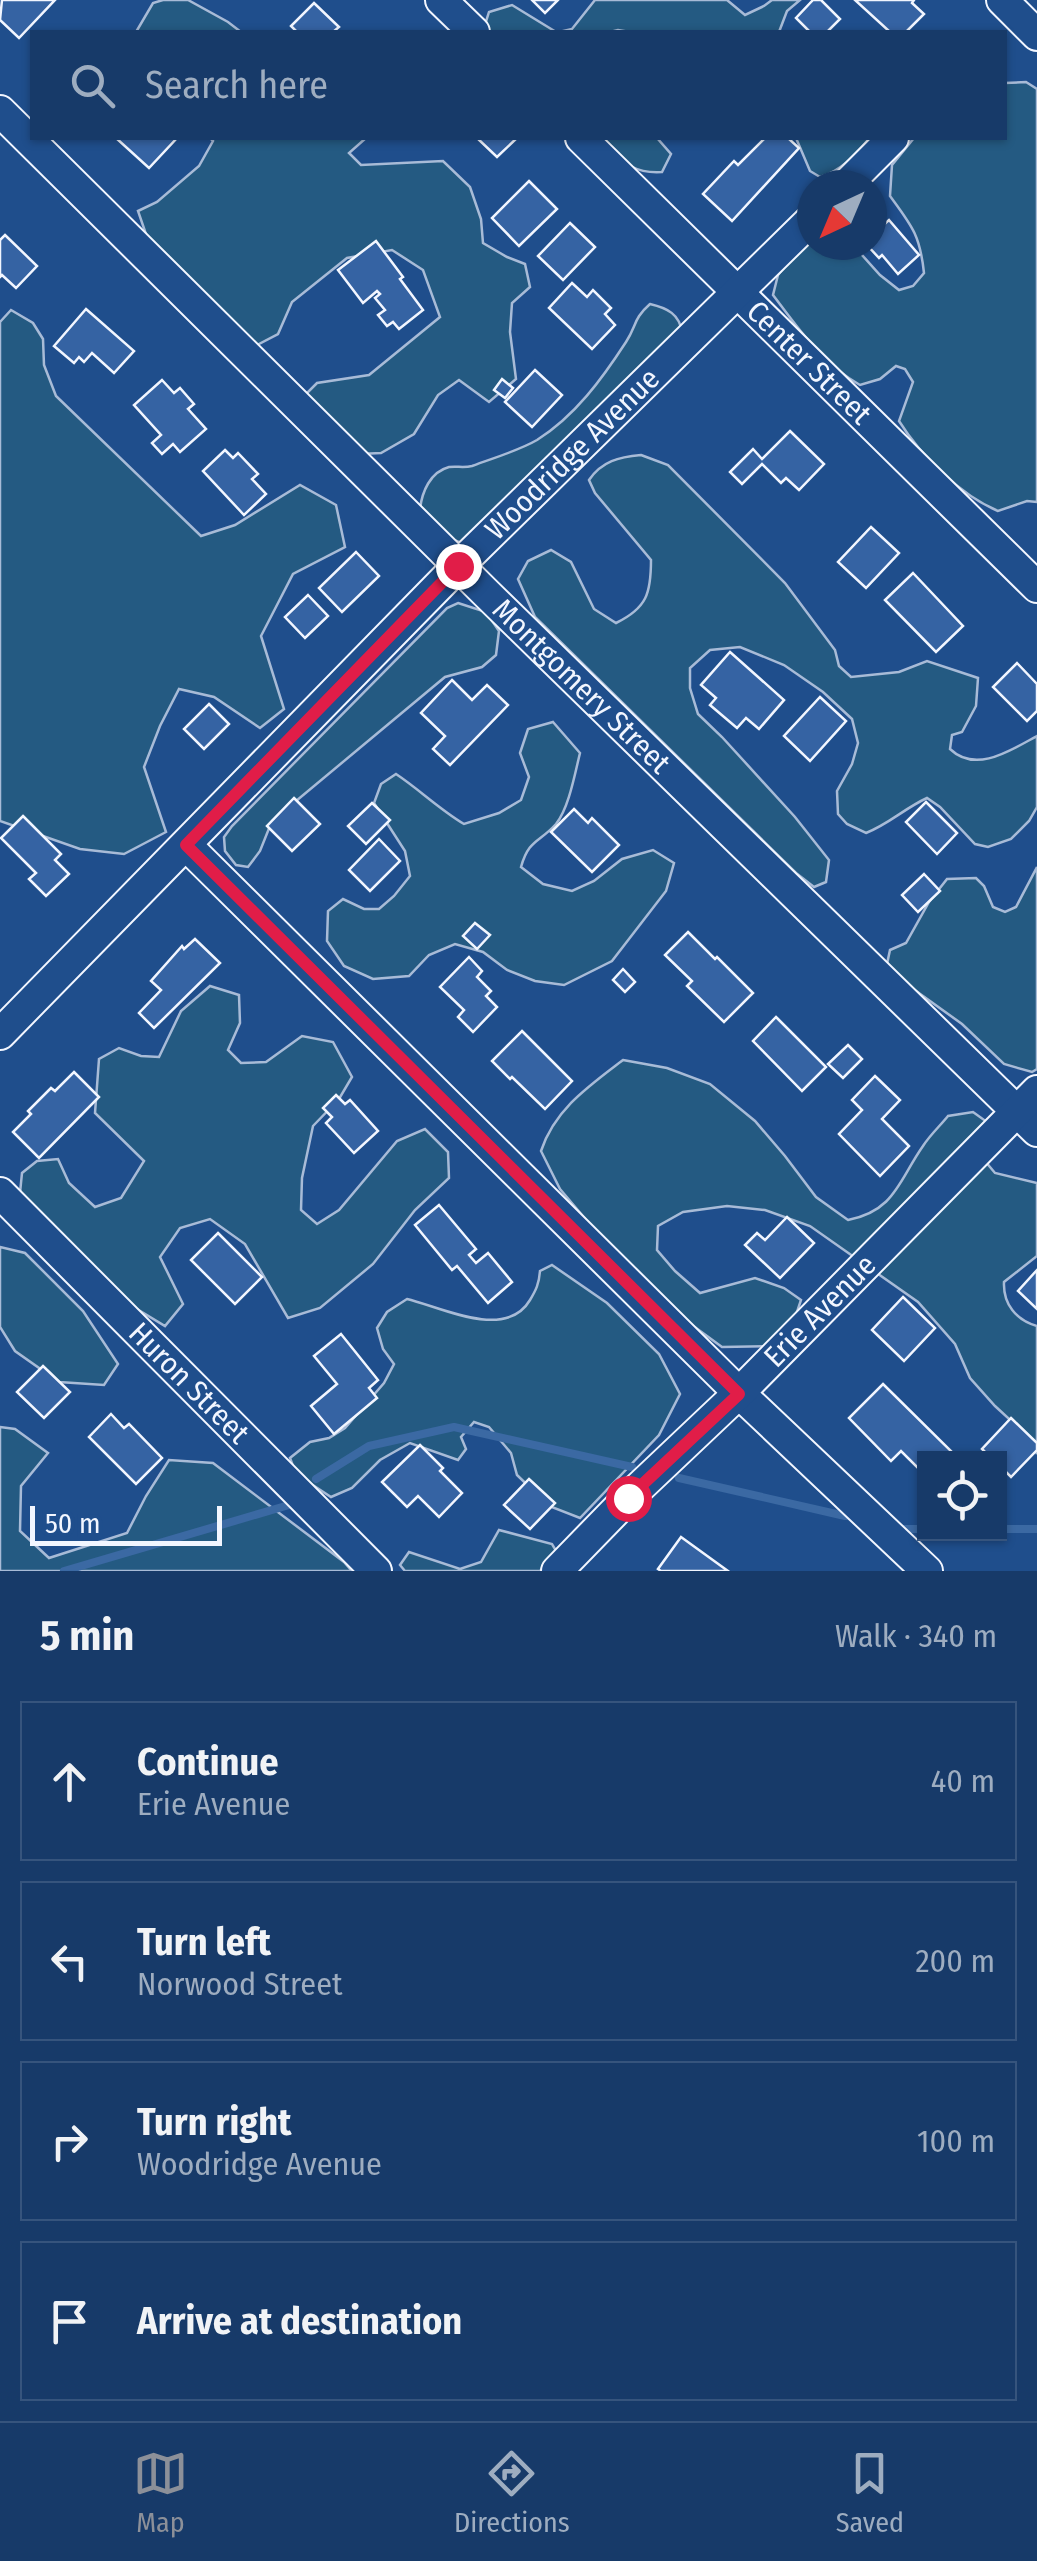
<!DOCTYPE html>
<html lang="en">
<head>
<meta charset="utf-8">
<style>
  :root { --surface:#173a69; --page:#244571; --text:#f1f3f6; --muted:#9eadc0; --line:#36547d; --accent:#8c9099 }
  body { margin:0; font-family:"Fira Sans Condensed",sans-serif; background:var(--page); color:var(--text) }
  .controls { position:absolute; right:30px; bottom:30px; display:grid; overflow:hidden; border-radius:0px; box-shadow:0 2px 8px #0004 }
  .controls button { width:90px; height:90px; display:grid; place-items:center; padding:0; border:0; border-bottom:2px solid var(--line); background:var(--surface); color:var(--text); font:50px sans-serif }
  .compass { position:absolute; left:797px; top:170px; width:90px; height:90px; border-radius:50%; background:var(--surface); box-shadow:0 2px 8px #0004; rotate:224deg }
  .scale { position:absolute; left:30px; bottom:25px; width:192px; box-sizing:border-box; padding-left:10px; border:5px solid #f2f6ff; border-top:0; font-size:28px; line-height:35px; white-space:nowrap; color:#f2f6ff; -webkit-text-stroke:8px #1f4e8c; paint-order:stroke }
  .stop { position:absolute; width:30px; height:30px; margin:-22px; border:8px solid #e11d48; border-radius:50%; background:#fff }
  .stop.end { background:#e11d48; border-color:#fff; box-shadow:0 2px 10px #0008 }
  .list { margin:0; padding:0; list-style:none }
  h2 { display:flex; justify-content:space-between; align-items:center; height:130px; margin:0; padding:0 40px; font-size:42px }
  h2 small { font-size:32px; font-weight:400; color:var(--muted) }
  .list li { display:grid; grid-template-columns:65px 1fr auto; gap:30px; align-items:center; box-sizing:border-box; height:160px; margin:0 20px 20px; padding:0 20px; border:2px solid var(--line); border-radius:0px }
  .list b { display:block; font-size:38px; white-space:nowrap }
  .list p { margin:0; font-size:32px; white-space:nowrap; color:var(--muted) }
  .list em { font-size:32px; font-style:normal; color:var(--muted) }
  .icon { flex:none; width:55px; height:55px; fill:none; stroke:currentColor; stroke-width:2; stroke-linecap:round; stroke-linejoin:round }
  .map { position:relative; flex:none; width:1037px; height:1571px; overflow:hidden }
  .search { position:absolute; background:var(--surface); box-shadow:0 2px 8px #0004; left:30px; right:30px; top:30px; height:110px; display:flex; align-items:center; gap:25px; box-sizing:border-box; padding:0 35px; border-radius:0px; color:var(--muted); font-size:38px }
  .sheet { height:850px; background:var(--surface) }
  nav { display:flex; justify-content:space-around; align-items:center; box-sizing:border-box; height:140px; border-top:2px solid var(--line); background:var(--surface); font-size:28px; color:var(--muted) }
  nav a { display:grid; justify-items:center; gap:5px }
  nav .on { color:var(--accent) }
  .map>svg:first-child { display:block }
  .green { fill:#245a82; stroke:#a8bbd7; stroke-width:2.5 }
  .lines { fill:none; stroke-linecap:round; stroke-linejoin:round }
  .stream { stroke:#3b69a3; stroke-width:8 }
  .building { fill:#3563a3; stroke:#f2f6ff; stroke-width:2.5 }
  .minor-casing { stroke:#f2f6ff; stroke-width:34 }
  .minor { stroke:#1f4e8c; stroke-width:30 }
  .route { stroke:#e11d48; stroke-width:12 }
  .labels { text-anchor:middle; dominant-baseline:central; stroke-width:8; stroke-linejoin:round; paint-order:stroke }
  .street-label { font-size:30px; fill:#f2f6ff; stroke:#1f4e8c }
</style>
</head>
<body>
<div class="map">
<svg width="1037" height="1571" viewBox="0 0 1037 1571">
  <rect width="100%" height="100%" fill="#1f4e8c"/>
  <g class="green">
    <polygon points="163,0 188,0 228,22 241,32 136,32 153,3"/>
    <polygon points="595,0 727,0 745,15 764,6 772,0 800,0 787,11 779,32 630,32 618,30 610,32 559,32 572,29"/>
    <polygon points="512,5 556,32 488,32 484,28 489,12"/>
    <path d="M1026,82L1037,89V502L1027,501L998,511C960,495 921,456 899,421L913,382L905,369L896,366L880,379L860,385C823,365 798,328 773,295L778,275L806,241L812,237V245H853L880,275L899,290L913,286L924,273C920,235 912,226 890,196L892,165L914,138H1004L1005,83Z"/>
    <polygon points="210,138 366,138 349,153 361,165 443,161 470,187 481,219 483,243 507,257 525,264 530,287 512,303 510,332 516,379 489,402 459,380 438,395 414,434 381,453 359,454 306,394 317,383 369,375 440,317 423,270 392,250 347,258 292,302 278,334 257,345 149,243 138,211 157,202 199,166 213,141"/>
    <path d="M599,138H657L671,154L662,172C629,174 622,159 599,138Z"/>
    <path d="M796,138H868V140C854,156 841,171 820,177L810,171Z"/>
    <path d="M650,304C667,308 680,314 682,333L461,543L445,536L420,509C422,492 430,472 449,467C457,466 464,468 472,466C493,458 518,451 537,440C575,416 602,379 626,342C637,325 633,319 650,304Z"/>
    <polygon points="11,310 33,323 43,339 44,365 56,396 201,536 235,525 300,485 336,505 345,547 293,574 261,636 284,709 260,728 214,697 179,689 160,726 144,767 166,832 124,854 80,849 0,821 0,322"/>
    <path d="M641,455L668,465L785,583L835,650L839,666L851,677L899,672L927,661L978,678L976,706L962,732L952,735L950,749C976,774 1011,750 1037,736V807L1029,821L1011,839L988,847L975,844L940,807L927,798C905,808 889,824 866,833L847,824L838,814L837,791L852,764L858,743L852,719L823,692L784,665L740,647L710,650L690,668V688L698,714L722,737L795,817L829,860L826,882L814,887L796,873L535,617L518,579L528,561L551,550L571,562L594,609L616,623C647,608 651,593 651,560L595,493L589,480C602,461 619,457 641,455Z"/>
    <polygon points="458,603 486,612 499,631 496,655 482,667 445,677 272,821 260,851 248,867 236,865 225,851 224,837 232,826 447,608"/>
    <path d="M553,722L580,753C575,773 569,808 556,824C539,843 529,839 521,867L543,884L572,891L594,881L622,859L653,850L674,863L666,891L612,961L564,985L535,981L507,970L483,952L455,944L429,955L409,976L373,979L344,966L327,941L328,911L343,899L364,909H379L394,896L410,876L405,851L374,803L381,784L396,774C420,790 439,809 464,824L499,813L521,800L529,777L520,753L528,729Z"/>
    <polygon points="1037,867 1037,1069 1032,1072 1004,1064 962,1024 898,978 887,964 890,950 906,943 929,902 947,879 976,878 984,886 993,907 1005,912 1016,907"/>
    <polygon points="210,986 239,995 240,1023 228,1050 241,1063 266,1062 302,1036 333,1042 352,1077 339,1099 313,1126 302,1178 301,1210 317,1224 339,1210 397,1141 425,1129 448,1152 449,1178 415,1210 373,1264 320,1308 288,1318 245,1244 210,1219 180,1228 160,1257 183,1304 165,1326 132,1306 20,1193 22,1173 37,1161 58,1159 69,1183 95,1207 121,1198 144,1161 95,1113 99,1059 119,1048 141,1056 159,1057 181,1011"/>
    <path d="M623,1060L667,1068L710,1084L755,1121L785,1156L816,1197L848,1220C895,1211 899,1180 923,1146C930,1135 940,1126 948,1116L973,1112L987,1122L985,1161L995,1173L1037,1183V1256L1004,1282C1003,1304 1016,1320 1037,1326V1454L1032,1440L995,1406L970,1378L955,1344L918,1302L810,1226L765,1210L727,1206L683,1212L658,1226L657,1250L675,1271L700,1293L755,1278L784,1288L801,1300L793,1324L771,1346L722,1347L666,1306L604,1241L560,1189L541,1151C555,1109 589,1086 623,1060Z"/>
    <polygon points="0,1247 25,1253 83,1311 118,1364 104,1385 59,1382 15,1351 0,1327"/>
    <path d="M552,1265L607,1303L659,1354L680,1394L659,1435L580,1518L549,1506L517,1475L511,1453L489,1427L474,1422L461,1437L466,1449L458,1460L410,1443L380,1460L352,1488L331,1497L296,1474L290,1458L310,1442L329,1438L345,1428L384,1383L394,1364L383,1349L377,1328L387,1312L407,1299C441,1307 506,1341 530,1300C536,1290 539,1284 540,1271Z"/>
    <polygon points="0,1427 15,1429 48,1453 21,1486 20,1531 49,1558 127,1533 146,1496 169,1460 213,1463 344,1562 352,1571 0,1571"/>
    <polygon points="499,1530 552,1544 558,1554 540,1571 405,1571 400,1565 409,1552 460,1569 481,1562"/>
  </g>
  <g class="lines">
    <g class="stream">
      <polyline points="679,1478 845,1516"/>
      <polyline points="316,1479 369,1446 454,1427 632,1467"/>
      <polyline points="901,1529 924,1529"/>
      <polyline points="1000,1529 1037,1529"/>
      <polyline points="64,1571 289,1505"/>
    </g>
  </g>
  <g class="building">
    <polygon points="2,0 55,0 19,38 0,20"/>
    <polygon points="532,0 558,0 545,13"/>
    <polygon points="813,0 821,0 840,19 827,32 810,32 796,18"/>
    <polygon points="855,0 914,0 912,3 924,14 906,32 890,32"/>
    <polygon points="314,3 339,27 333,32 297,32 291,26"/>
    <polygon points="116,138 177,138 149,168"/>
    <polygon points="477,138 517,138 497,157"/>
    <polygon points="765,138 788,138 799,148 732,221 703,194 734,161 738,165"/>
    <polygon points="529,181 557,209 519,246 492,218"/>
    <polygon points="889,220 919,255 898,274 882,255 879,258 867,245 872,245 872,235"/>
    <polygon points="570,223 595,247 563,280 538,256"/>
    <polygon points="5,235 37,266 16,288 2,275 0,277 0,240"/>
    <polygon points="376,241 403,277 400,279 423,310 399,329 393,322 387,326 378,315 385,310 375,298 380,294 377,291 363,303 338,270"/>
    <polygon points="572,283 587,297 593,290 611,308 605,314 615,325 592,349 549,308"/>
    <polygon points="86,309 134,351 114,373 92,353 84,362 79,357 74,363 54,346"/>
    <polygon points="535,370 562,395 532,427 505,402"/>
    <polygon points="502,379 513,388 505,398 494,390"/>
    <polygon points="162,380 174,393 180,388 194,404 188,409 206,429 180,452 173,444 162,454 152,443 161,435 134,405"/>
    <polygon points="790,431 824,464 799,490 786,478 781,483 762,464 742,484 730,472 753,449 762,459"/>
    <polygon points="225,450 233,458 238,453 258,474 252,479 266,494 244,515 203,471"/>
    <polygon points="871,527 899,553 866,588 838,562"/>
    <polygon points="356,552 379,576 342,612 319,588"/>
    <polygon points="913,573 963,626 936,652 885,600"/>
    <polygon points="308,595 328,616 305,638 285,617"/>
    <polygon points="730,652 784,700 759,729 746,718 737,728 710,705 716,698 701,685"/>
    <polygon points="1017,663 1037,684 1037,711 1027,721 993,687"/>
    <polygon points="452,680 472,700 487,685 508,705 450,765 433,749 445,736 421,713"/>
    <polygon points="820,697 846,721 810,761 784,736"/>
    <polygon points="209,704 229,724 204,749 184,729"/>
    <polygon points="294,798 320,824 292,851 267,826"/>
    <polygon points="926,802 957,833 937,854 906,822"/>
    <polygon points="372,803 390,820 366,844 348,826"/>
    <polygon points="574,809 588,823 592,818 619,845 592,872 551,832"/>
    <polygon points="23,816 61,854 55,860 69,874 46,896 29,879 36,873 1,838"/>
    <polygon points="379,839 400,861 370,891 349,870"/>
    <polygon points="924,874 940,891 918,912 902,895"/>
    <polygon points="475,923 490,935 477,949 463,936"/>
    <polygon points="688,932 715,959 717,957 753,993 724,1022 687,986 692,981 665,955"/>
    <polygon points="195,939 220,963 154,1028 139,1013 161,990 151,981 182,946 184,949"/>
    <polygon points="469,957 482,971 477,977 491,991 486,996 497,1007 473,1032 458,1017 464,1010 440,987"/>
    <polygon points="623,969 635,982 625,992 613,980"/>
    <polygon points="776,1017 826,1067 802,1091 753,1041"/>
    <polygon points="522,1031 572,1081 545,1109 512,1077 510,1079 492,1061"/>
    <polygon points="848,1045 862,1059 843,1078 828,1064"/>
    <polygon points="74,1072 99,1097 39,1158 13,1132 31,1114 28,1111 51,1088 55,1091"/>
    <polygon points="875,1076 900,1100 882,1119 909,1146 880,1176 839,1134 862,1110 852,1100"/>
    <polygon points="336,1095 345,1104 350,1100 378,1131 354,1153 326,1123 332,1117 323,1108"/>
    <polygon points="439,1205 476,1249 469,1255 476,1263 488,1253 512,1282 488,1303 457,1266 452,1270 415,1225"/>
    <polygon points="787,1217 814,1243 780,1278 745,1245 757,1233 765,1240"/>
    <polygon points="218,1233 262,1277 235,1304 191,1260"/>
    <polygon points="1037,1270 1037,1309 1018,1291"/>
    <polygon points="903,1297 935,1328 904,1361 872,1330"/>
    <polygon points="341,1334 378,1380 369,1388 377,1398 334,1434 311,1406 337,1384 314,1356"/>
    <polygon points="43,1366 70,1392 44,1418 17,1392"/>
    <polygon points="883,1384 953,1453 948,1459 924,1459 924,1474 901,1451 891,1461 849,1418"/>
    <polygon points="111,1414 124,1428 129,1424 162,1458 136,1484 89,1437"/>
    <polygon points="1011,1418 1037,1443 1037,1450 1011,1477 1000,1466 1000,1459 992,1459 982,1449"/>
    <polygon points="420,1445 443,1468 440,1471 462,1493 439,1517 418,1496 407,1507 382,1482"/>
    <polygon points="529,1479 555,1503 530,1529 504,1505"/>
    <polygon points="681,1537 728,1571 661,1571 658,1569"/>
  </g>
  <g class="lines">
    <defs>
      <g id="minor">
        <polyline points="441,0 474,32"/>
        <polyline points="1002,0 1037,35"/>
        <path id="s1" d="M0,111L487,594L1037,1131"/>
        <path id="s2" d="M581,138L1037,587"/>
        <polyline points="846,185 893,138"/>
        <polyline points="186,845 739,1393 927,1571"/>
        <path id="s3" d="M0,1034L458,566L812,219"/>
        <path id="s4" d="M0,1193L376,1571"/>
        <path id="s5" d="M557,1571L628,1498L739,1393L1037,1091"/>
      </g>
    </defs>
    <use href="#minor" class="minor-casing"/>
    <use href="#minor" class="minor"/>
  </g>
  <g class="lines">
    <polyline class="route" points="458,566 186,845 739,1394 628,1498"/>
  </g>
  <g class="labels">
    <g class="street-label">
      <text stroke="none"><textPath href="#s2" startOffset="320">Center Street</textPath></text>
      <text stroke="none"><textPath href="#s3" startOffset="815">Woodridge Avenue</textPath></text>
      <text stroke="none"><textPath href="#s1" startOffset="818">Montgomery Street</textPath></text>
      <text stroke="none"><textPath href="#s5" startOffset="370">Erie Avenue</textPath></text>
      <text stroke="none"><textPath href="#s4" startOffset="268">Huron Street</textPath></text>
    </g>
  </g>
</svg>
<div class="controls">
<button><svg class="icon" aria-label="locate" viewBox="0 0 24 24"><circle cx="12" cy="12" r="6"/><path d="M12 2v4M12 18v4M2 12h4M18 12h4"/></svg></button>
</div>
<svg class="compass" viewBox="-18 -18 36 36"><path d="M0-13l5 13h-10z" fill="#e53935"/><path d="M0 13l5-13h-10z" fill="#9eadc0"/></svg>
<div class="scale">50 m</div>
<div class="stop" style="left:628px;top:1498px"></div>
<div class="stop end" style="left:458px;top:566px"></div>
<div class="search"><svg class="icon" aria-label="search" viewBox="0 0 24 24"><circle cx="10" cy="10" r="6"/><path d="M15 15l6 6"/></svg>Search here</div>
</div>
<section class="sheet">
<h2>5 min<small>Walk · 340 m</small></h2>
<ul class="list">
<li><svg class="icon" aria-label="ahead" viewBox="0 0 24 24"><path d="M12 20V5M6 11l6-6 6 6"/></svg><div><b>Continue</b><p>Erie Avenue</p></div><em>40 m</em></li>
<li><svg class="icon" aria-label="left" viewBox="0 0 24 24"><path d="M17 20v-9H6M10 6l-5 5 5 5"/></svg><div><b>Turn left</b><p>Norwood Street</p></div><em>200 m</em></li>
<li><svg class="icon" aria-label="right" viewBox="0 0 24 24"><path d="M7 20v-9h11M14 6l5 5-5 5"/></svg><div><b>Turn right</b><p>Woodridge Avenue</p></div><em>100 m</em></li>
<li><svg class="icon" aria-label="arrive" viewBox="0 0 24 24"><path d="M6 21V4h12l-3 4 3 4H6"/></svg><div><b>Arrive at destination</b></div></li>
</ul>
</section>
<nav>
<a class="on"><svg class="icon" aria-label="map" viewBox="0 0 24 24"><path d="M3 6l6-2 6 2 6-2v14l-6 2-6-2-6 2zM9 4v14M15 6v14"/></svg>Map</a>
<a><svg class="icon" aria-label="directions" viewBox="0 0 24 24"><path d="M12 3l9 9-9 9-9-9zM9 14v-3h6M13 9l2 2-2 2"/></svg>Directions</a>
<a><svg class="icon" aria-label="saved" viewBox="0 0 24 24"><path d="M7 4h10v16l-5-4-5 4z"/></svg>Saved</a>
</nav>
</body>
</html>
